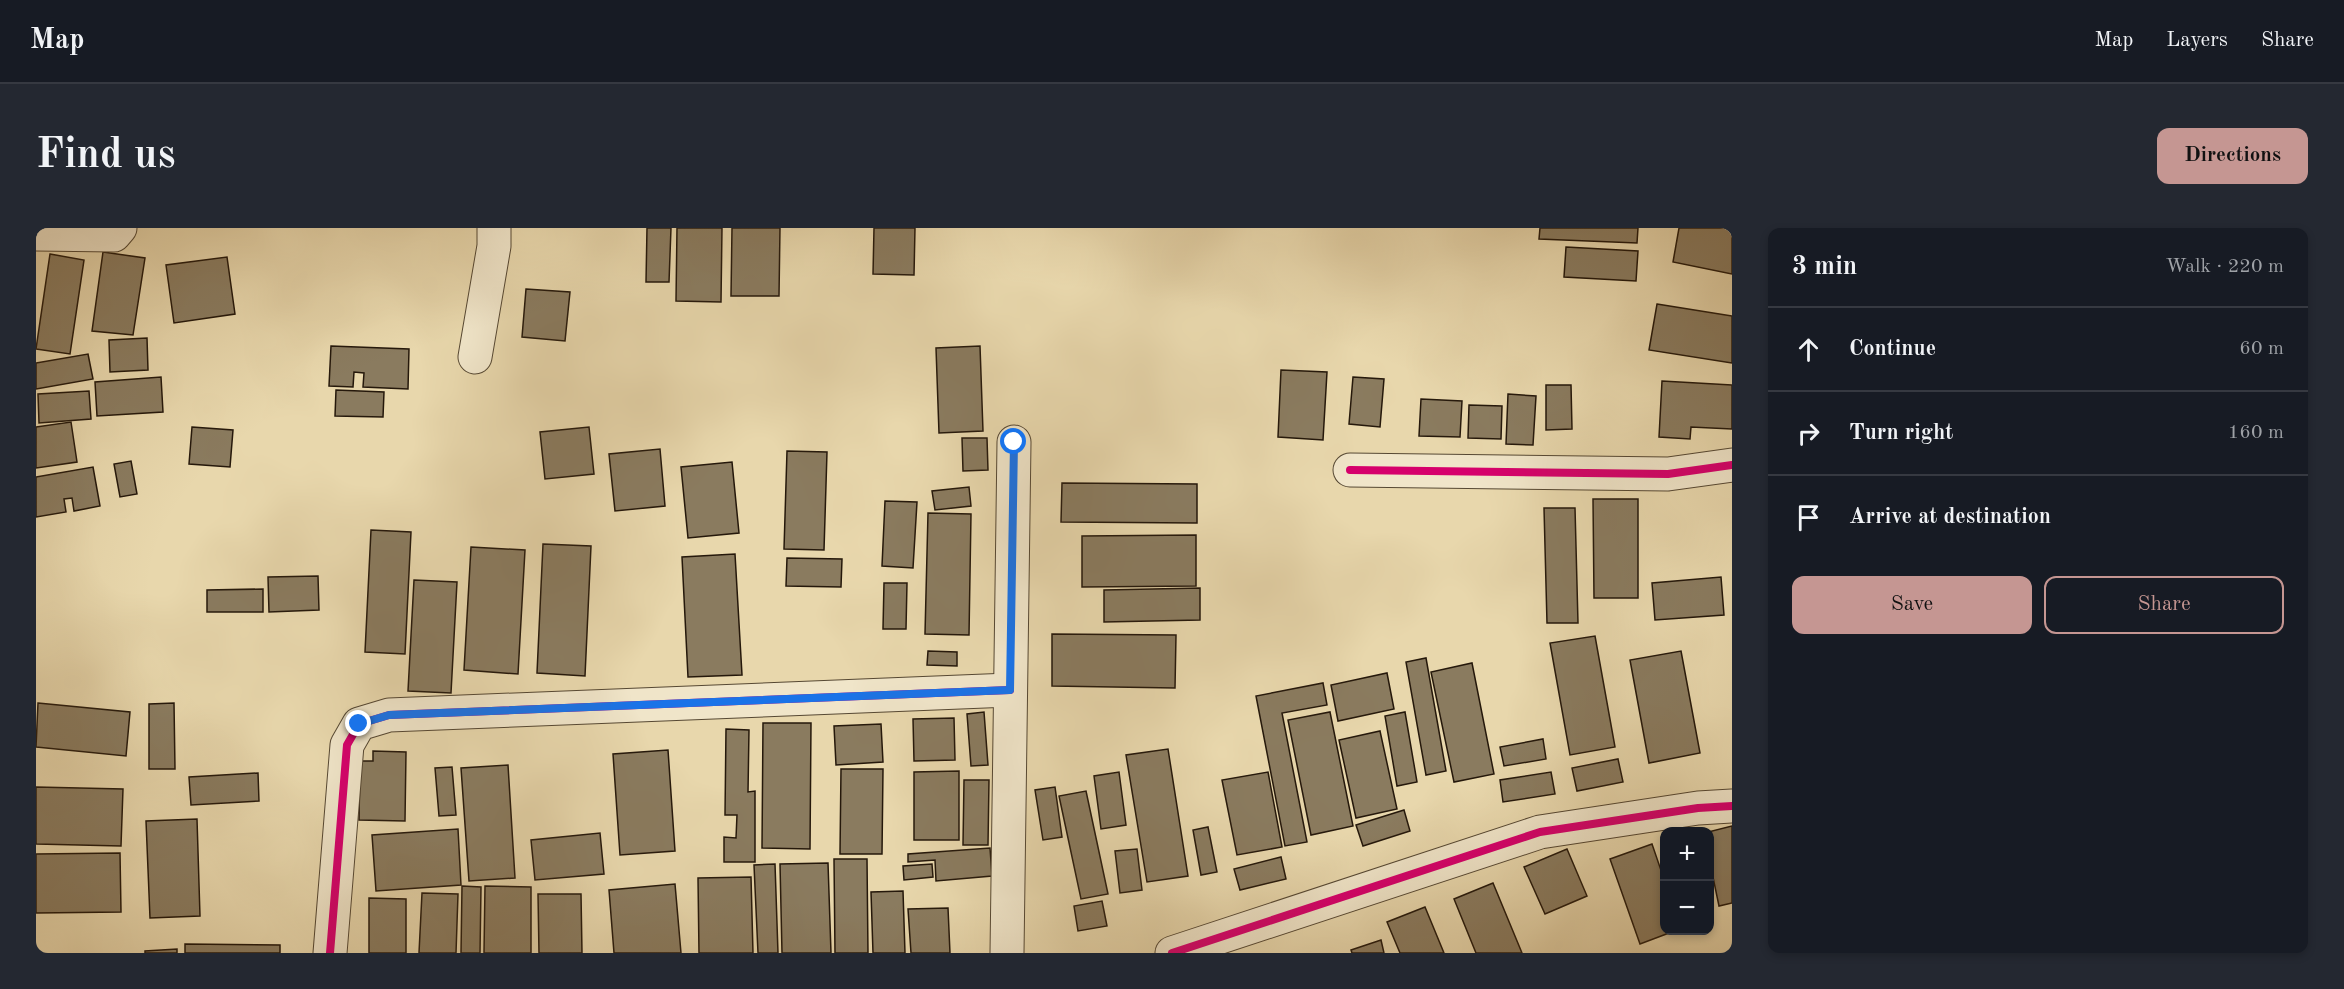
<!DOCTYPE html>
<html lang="en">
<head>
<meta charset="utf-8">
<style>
  :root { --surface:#171b24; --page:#242831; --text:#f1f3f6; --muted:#9ea1a6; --line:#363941; --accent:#c59692 }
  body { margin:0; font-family:"Old Standard TT",serif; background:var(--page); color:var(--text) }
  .controls { position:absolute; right:18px; bottom:18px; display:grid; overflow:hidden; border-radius:12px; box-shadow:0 3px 9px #0003 }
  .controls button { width:54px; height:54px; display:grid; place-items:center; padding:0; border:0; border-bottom:2px solid var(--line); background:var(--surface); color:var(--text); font:30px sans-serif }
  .stop { position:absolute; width:18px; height:18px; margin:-14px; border:4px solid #1a73e8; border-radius:50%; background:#fff }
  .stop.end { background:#1a73e8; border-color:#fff; box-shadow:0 2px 6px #0008 }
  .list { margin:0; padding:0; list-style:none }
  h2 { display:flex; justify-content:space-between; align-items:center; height:78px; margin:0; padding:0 24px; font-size:26px }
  h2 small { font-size:20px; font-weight:400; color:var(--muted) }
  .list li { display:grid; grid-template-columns:39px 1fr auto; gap:18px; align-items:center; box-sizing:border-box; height:84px; padding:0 24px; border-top:2px solid var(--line) }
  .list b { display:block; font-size:22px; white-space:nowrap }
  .list em { font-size:20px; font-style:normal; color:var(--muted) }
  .actions { display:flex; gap:12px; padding:18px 24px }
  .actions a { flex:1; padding:14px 0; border:2px solid var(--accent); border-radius:12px; text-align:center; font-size:21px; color:var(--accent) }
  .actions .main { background:var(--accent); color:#111 }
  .icon { flex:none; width:33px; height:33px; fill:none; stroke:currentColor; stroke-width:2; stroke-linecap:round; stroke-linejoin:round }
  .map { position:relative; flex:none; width:1696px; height:725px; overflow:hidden; border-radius:12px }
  header { display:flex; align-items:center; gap:36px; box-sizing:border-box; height:84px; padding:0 30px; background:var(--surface); border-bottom:2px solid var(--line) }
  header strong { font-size:28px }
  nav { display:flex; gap:33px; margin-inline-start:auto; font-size:21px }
  .intro { display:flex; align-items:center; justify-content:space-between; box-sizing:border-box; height:144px; padding:0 36px }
  h1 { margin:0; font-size:42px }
  .button { padding:15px 27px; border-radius:12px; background:var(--accent); color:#111; font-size:21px; font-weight:700 }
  main { display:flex; gap:36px; padding:0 36px }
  aside { flex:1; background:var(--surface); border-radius:12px; box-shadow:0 3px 9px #0003 }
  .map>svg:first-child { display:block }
  .building { fill:#8a7b5f; stroke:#25180b; stroke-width:1.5 }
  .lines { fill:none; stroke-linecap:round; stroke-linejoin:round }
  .minor-casing { stroke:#564833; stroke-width:35 }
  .minor { stroke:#f0e5c9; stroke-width:33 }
  .cycleway-casing { stroke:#f0e5c9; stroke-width:11 }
  .cycleway { stroke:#d6006c; stroke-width:8 }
  .route { stroke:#1a73e8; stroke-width:8 }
</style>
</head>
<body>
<header>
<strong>Map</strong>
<nav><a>Map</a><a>Layers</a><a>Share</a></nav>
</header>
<div class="intro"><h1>Find us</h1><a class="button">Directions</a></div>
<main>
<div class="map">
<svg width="1696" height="725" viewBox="0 0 1696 725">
  <rect width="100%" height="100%" fill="#e8d7ac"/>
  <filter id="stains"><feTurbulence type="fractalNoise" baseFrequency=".00333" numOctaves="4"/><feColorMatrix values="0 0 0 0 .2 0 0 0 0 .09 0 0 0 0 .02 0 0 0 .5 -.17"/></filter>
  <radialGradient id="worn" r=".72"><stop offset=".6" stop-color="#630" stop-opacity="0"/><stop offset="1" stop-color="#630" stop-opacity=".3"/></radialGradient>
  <g class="building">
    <polygon points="611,0 635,0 633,54 610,54"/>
    <polygon points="641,0 686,0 685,74 640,73"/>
    <polygon points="696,0 744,0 743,68 695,68"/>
    <polygon points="838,0 879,0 878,47 837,46"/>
    <polygon points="1504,0 1602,0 1601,15 1503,11"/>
    <polygon points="1643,0 1696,0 1696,46 1637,34"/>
    <polygon points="1530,19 1602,23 1600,53 1528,49"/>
    <polygon points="67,24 109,30 97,107 56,103"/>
    <polygon points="14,26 48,32 34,126 0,121"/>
    <polygon points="191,29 199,86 138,95 130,37"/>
    <polygon points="490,61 534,64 529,113 486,109"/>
    <polygon points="1621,76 1696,88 1696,135 1613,122"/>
    <polygon points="111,110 112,142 74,144 73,112"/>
    <polygon points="295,118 373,121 372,161 327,159 328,145 318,144 317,159 293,158"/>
    <polygon points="944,118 947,203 903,205 900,120"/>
    <polygon points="52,126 57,151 0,161 0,135"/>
    <polygon points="1245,142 1291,144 1287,212 1242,209"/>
    <polygon points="125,149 127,184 61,188 59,154"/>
    <polygon points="1317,149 1348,151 1344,199 1313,196"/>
    <polygon points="1626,153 1696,157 1696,201 1655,199 1654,211 1623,209"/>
    <polygon points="1510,157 1535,157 1536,201 1510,202"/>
    <polygon points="300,162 348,164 347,189 299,188"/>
    <polygon points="53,163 55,191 3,195 2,166"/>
    <polygon points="1472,166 1500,168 1497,217 1470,216"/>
    <polygon points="1385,171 1426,173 1424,209 1383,208"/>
    <polygon points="1433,177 1466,178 1465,211 1432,210"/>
    <polygon points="35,194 41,234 0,240 0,199"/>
    <polygon points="156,199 197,202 194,239 153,236"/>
    <polygon points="553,199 558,246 509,251 504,204"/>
    <polygon points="926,210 951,210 952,242 927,243"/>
    <polygon points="624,221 629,278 579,283 573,226"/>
    <polygon points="751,223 791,224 788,322 748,321"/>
    <polygon points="95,233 101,266 84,269 78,236"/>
    <polygon points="696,234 703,305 652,310 645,239"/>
    <polygon points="57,239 64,278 38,283 36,270 28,271 30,284 0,289 0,249"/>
    <polygon points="1026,255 1161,256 1161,295 1025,294"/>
    <polygon points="933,259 935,278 899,282 896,263"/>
    <polygon points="1557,271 1602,271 1602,370 1558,370"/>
    <polygon points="849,273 881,274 877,340 846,338"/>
    <polygon points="1508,280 1539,280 1542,395 1511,395"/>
    <polygon points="892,285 935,286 933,407 889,406"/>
    <polygon points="335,302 375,304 369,426 329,424"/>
    <polygon points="1160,307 1160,358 1046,359 1046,308"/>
    <polygon points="507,316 555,318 549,448 501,445"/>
    <polygon points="435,319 489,322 482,446 428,442"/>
    <polygon points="699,326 706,447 652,449 646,329"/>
    <polygon points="751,330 806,331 805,359 750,358"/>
    <polygon points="282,348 283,382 233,384 232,349"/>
    <polygon points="1685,349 1688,387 1619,392 1616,355"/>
    <polygon points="378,352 421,354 415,465 372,463"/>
    <polygon points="848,355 871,355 870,401 847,401"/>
    <polygon points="1164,360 1164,392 1068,394 1068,362"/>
    <polygon points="227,361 227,384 171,384 171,362"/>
    <polygon points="1016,406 1140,407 1139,460 1016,458"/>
    <polygon points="1559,408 1579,519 1534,527 1514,415"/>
    <polygon points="892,423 921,424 921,438 891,437"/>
    <polygon points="1645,423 1664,525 1613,535 1594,432"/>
    <polygon points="1390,430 1410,543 1390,547 1370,434"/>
    <polygon points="1436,435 1458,546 1418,554 1395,444"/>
    <polygon points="1351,445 1358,481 1302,493 1295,457"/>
    <polygon points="1287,455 1291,477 1246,485 1271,614 1249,618 1220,468"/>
    <polygon points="2,475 94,484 90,528 0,519"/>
    <polygon points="138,475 139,541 113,541 113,476"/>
    <polygon points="948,484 952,537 935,538 931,486"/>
    <polygon points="1294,484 1317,598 1275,607 1252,492"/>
    <polygon points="1369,484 1381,554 1361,558 1349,488"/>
    <polygon points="918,490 919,532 878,533 877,491"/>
    <polygon points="727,495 775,495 774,621 726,620"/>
    <polygon points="845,496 847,534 800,537 798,498"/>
    <polygon points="690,501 713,502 712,564 719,563 719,634 688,634 688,609 700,610 701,587 689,587"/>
    <polygon points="1344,503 1361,581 1320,590 1303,512"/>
    <polygon points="1507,511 1510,531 1468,538 1464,519"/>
    <polygon points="1132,521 1152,648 1111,654 1090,527"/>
    <polygon points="632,522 639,623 584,627 577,526"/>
    <polygon points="337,523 370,524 369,593 323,592 324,533 337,533"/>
    <polygon points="1582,531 1587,554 1541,563 1536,540"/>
    <polygon points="472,537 479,650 433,653 425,540"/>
    <polygon points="416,539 420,587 403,588 399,540"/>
    <polygon points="805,541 847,541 846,626 804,626"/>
    <polygon points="923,543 923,612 878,612 878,544"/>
    <polygon points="1083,544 1090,597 1065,601 1058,548"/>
    <polygon points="1232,544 1246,619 1201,627 1186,552"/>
    <polygon points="1515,544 1519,566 1467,574 1464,552"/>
    <polygon points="222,545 223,573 155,577 153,549"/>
    <polygon points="928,552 953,552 952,617 927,617"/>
    <polygon points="0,559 87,561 85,618 0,616"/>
    <polygon points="1019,559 1026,609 1007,612 999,562"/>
    <polygon points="1050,563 1072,666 1045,671 1023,568"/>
    <polygon points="1368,582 1374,603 1327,618 1320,597"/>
    <polygon points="161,591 164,688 114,690 110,593"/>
    <polygon points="1696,598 1696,675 1683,678 1674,635 1672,604"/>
    <polygon points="1172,599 1181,644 1165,647 1157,602"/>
    <polygon points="422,601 425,657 340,663 336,607"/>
    <polygon points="564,605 568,646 499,652 495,612"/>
    <polygon points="1616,616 1628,651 1628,702 1641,702 1604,716 1574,631"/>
    <polygon points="954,620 956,648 900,653 899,632 872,634 872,626"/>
    <polygon points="1101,621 1106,662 1084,665 1079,623"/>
    <polygon points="1531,621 1551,668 1509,686 1488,639"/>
    <polygon points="84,625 85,684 0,685 0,626"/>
    <polygon points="1245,629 1250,651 1204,662 1198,641"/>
    <polygon points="798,631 831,631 832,725 799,725"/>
    <polygon points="792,635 795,725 746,725 744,636"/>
    <polygon points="739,636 742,725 722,725 718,637"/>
    <polygon points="896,636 897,649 868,652 867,638"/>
    <polygon points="715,649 717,725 663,725 662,650"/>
    <polygon points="1457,655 1486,725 1440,725 1418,671"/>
    <polygon points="639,656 645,725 578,725 573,662"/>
    <polygon points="426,658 445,659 444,725 425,725"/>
    <polygon points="449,658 495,659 495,725 448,725"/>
    <polygon points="867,663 869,725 837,725 835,664"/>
    <polygon points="386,665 422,666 420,725 383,725"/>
    <polygon points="502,666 545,666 546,725 503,725"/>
    <polygon points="333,670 370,671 370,725 333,725"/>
    <polygon points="1066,673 1071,698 1042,703 1038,678"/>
    <polygon points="1389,679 1408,725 1364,725 1351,694"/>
    <polygon points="912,680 914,725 875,725 872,681"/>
    <polygon points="1345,712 1348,725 1316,725 1315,722"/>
    <polygon points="149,716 244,717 244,725 149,725"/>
    <polygon points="141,721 141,725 109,725 109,723"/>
  </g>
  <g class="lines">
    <defs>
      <g id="minor">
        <polyline points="0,6 78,7 84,0"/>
        <polyline points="439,129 458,18 458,0"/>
        <polyline points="1314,242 1632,246 1696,237"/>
        <polyline points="294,725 311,517 323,496 353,487 974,462"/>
        <polyline points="971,725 978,214"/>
        <polyline points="1136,725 1504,604 1662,580 1696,578"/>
      </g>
    </defs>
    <use href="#minor" class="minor-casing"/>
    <use href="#minor" class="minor"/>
    <defs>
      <g id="cycleway">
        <polyline points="1314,242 1632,246 1696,237"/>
        <polyline points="294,725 311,517 323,496 353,487 974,462"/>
        <polyline points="1136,725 1504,604 1662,580 1696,578"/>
      </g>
    </defs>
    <use href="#cycleway" class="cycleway-casing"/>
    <use href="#cycleway" class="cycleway"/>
  </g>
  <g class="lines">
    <polyline class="route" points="323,496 353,487 974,462 978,214"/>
  </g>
  <rect width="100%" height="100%" filter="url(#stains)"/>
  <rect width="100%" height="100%" fill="url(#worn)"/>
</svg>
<div class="controls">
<button>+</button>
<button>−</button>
</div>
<div class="stop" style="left:978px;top:214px"></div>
<div class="stop end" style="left:323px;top:496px"></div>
</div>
<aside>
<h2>3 min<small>Walk · 220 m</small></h2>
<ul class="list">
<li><svg class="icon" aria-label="ahead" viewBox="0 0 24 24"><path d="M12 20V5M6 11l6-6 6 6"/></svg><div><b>Continue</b></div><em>60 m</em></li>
<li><svg class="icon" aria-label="right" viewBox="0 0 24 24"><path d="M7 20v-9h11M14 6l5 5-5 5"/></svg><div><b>Turn right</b></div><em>160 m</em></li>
<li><svg class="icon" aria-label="arrive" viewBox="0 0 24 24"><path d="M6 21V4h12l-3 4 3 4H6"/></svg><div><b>Arrive at destination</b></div></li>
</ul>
<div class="actions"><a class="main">Save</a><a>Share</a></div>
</aside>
</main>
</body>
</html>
